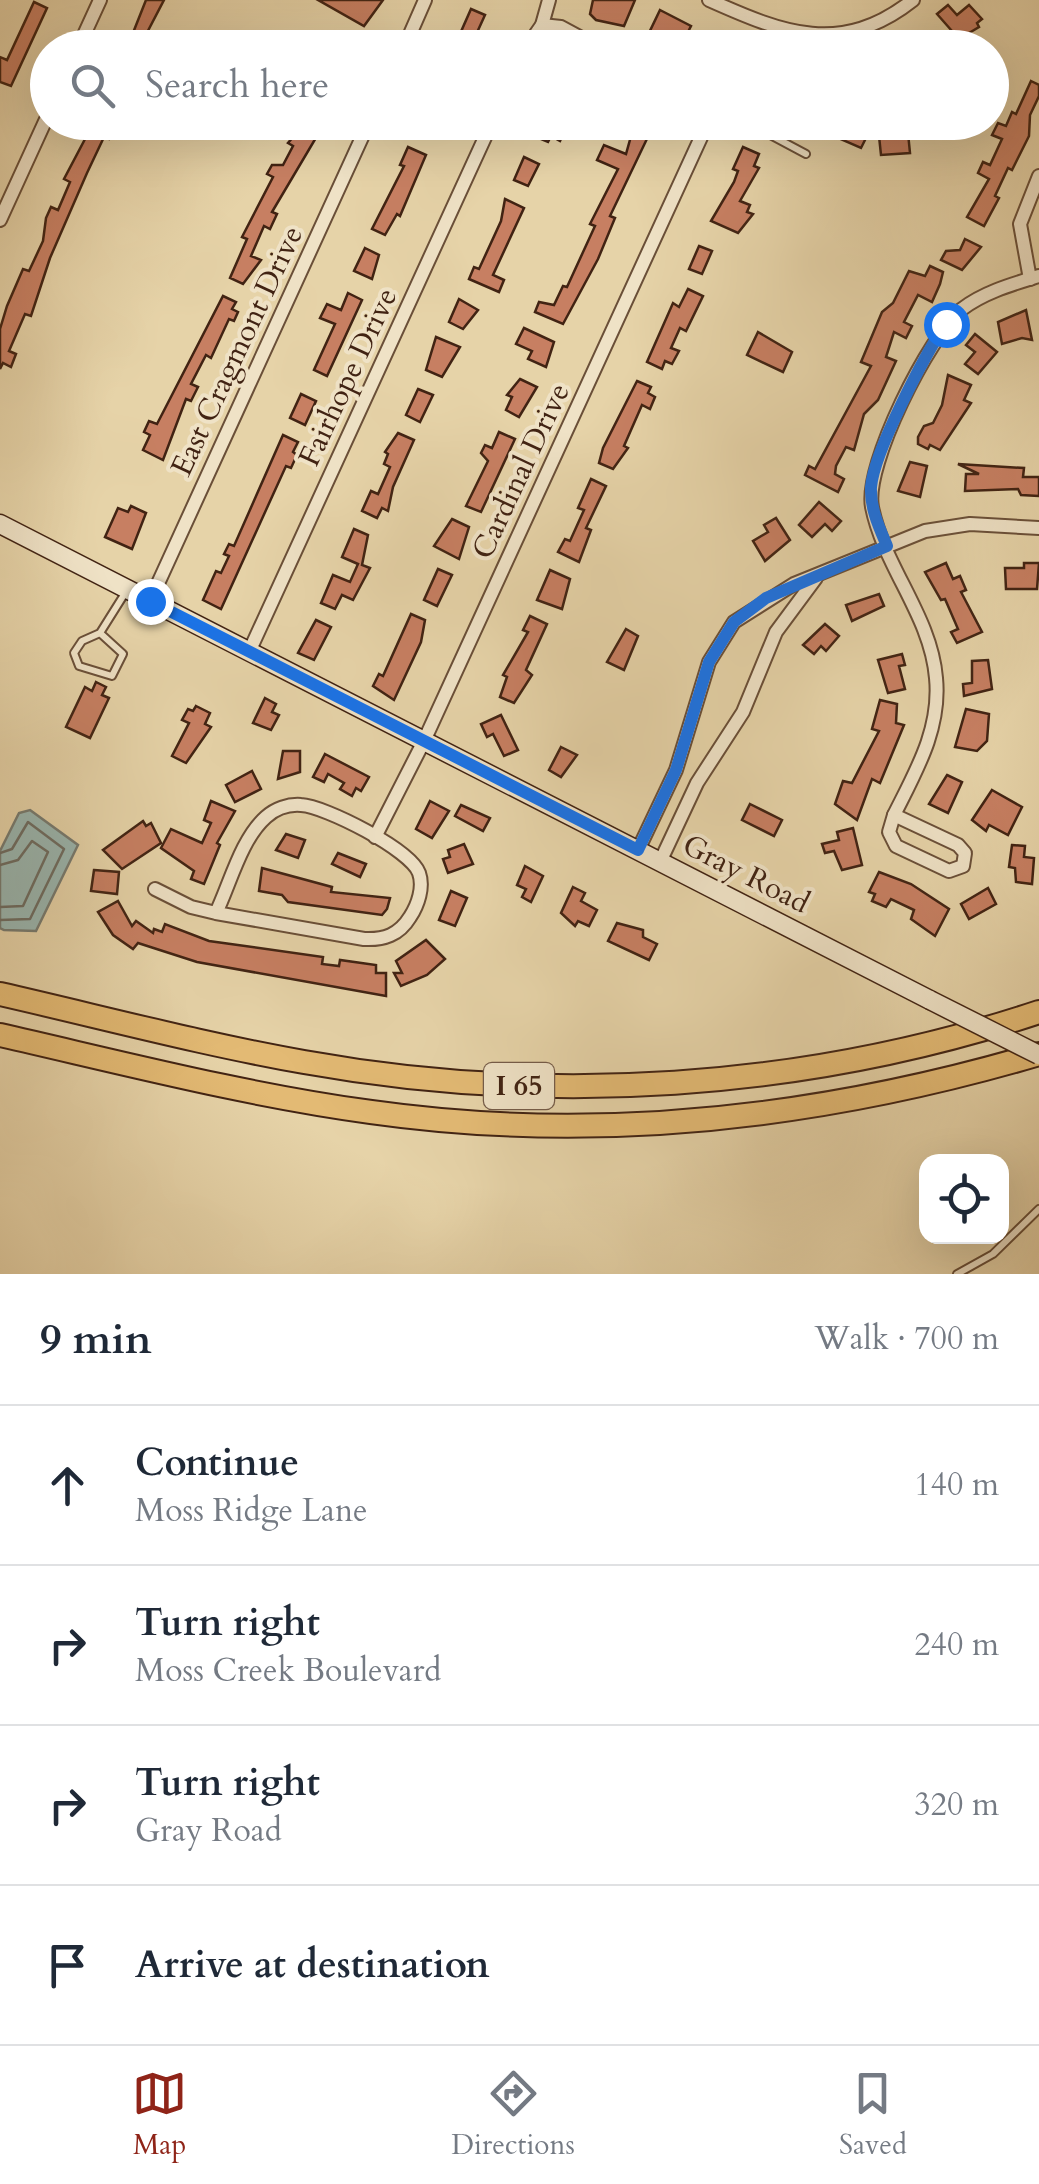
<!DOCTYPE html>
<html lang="en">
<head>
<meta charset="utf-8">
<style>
  :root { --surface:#fff; --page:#f6f6f7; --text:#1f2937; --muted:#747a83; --line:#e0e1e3; --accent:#8f2418 }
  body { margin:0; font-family:Cardo,serif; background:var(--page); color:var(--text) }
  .controls { position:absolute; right:30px; bottom:30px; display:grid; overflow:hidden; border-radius:20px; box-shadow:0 10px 40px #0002 }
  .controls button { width:90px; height:90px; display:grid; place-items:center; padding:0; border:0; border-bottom:2px solid var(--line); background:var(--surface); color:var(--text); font:50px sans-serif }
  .stop { position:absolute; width:30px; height:30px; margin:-22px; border:8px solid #1a73e8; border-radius:50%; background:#fff }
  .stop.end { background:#1a73e8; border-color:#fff; box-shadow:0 2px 10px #0008 }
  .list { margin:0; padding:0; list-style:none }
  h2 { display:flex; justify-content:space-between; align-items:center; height:130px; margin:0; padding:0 40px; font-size:42px }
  h2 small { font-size:32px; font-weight:400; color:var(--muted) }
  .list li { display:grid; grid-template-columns:65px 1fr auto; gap:30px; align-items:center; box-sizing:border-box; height:160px; padding:0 40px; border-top:2px solid var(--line) }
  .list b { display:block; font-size:38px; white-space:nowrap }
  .list p { margin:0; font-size:32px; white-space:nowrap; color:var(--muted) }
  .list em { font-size:32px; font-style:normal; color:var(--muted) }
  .icon { flex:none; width:55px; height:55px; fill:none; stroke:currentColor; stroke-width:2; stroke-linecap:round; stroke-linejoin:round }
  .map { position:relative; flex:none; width:1039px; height:1274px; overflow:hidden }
  .search { position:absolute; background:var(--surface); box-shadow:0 10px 40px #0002; left:30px; right:30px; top:30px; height:110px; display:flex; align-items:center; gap:25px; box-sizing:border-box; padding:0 35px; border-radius:55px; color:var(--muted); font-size:38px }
  .sheet { height:770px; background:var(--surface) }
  nav { display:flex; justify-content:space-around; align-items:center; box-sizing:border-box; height:140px; border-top:2px solid var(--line); background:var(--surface); font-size:28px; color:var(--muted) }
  nav a { display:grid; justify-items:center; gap:5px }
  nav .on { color:var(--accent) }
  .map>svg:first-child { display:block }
  .water { fill:#99b6b0; stroke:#767b71; stroke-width:2.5 }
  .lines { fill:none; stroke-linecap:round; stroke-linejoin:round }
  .shore { stroke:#6d6c62; stroke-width:2.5 }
  .building { fill:#c77f62; stroke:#412313; stroke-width:2.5 }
  .lane-casing { stroke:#6a4f38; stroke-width:10 }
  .street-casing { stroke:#6a4f38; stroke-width:16 }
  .secondary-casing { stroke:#412313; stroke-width:21 }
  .highway-casing { stroke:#412313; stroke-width:26 }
  .lane { stroke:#efe2c6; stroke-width:6 }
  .street { stroke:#efe2c6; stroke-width:12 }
  .secondary { stroke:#efe2c6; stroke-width:18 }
  .highway { stroke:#e3ba74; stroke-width:22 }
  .secondary-bridge-casing { stroke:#412313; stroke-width:21; stroke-linecap:butt }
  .secondary-bridge { stroke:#efe2c6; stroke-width:18 }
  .route { stroke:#1a73e8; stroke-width:12 }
  .labels { text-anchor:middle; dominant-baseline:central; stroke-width:8; stroke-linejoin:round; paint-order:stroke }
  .shield { fill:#efe2c6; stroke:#755c49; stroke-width:2.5 }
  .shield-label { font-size:28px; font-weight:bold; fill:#412313 }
  .street-label { font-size:30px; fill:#412313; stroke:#efe2c6 }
</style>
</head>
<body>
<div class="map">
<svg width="1039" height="1274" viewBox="0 0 1039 1274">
  <rect width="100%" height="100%" fill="#e6d3a8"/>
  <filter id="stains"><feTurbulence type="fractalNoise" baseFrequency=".002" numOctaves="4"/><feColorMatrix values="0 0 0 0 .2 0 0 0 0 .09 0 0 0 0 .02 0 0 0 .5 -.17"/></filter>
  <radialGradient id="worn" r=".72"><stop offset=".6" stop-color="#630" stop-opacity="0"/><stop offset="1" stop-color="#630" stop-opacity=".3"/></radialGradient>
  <polygon class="water" points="30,810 78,845 36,931 4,930 0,928 0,851 19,813"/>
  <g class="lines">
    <g class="shore">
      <polyline points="0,853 12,849 28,822 64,849 30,919 0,920"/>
      <polyline points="0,865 18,860 32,841 48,852 23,906 0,907"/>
    </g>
  </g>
  <g class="building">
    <polygon points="146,0 164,0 139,48 127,48"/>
    <polygon points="318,0 383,0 364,26"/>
    <polygon points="593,0 635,0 624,26 596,20 590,14"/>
    <polygon points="34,2 47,8 11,86 0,82 0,57 7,60"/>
    <polygon points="948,5 957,15 969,5 982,19 977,23 979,27 959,39 937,14"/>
    <polygon points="471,9 485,15 475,37 481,40 477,48 456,43"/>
    <polygon points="660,10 691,26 688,32 711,44 716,34 730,40 726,48 651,40 648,35"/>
    <polygon points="1031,81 1039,85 1039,96 1030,115 1029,136 1012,170 1008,168 995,196 999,198 984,226 967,217 989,179 978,173 983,162 990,165 1002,139 992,135 998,123 1006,126 1012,112 1016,114"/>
    <polygon points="94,122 113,130 109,139 104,137 87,173 50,258 31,316 25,314 9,351 16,354 11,367 3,363 0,369 0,329 7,306 23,269 29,271 43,241 46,218 51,207 58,210 70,182 64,179"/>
    <polygon points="540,122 566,128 560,141 551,136 548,142 534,136"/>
    <polygon points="635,122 655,122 610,216 615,218 598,259 563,324 535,312 539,302 554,305 563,286 567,287 595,226 590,224 618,169 597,160 604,145 626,154"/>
    <polygon points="827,122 860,122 871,128 861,148 822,131"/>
    <polygon points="305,123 320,131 272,212 277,214 270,229 264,226 251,256 261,260 243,284 230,278 247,239 242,237 273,177 267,174 272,165 283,165 293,146 288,143"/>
    <polygon points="908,133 910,153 881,155 879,136"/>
    <polygon points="408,147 426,155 400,216 397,214 385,235 372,229 404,166 400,165"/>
    <polygon points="743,147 759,154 754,166 759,168 740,201 750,205 747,212 753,214 738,233 711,221 734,182 738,171 733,169"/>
    <polygon points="524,157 539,164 528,186 514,180"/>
    <polygon points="505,199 524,208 493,275 504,280 499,292 469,279 474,267 479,269 501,221"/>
    <polygon points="965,239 981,247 962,270 941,260 946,251 960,250"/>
    <polygon points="699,246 712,251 702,274 689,269"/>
    <polygon points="365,248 379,255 372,279 354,271"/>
    <polygon points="930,266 943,272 940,284 932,302 918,295 904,322 912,326 906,338 894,332 886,357 896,361 878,400 864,414 854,450 846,447 836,466 835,474 844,479 838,492 805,475 809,466 815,469 871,366 861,362 882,312 893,303 909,271 925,276"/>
    <polygon points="688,289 703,296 686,331 680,328 671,348 679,351 672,364 665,361 662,369 647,362 673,303 679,307"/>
    <polygon points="348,293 362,300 327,376 314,370 335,324 320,318 327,304 341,310"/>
    <polygon points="223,296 236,302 232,309 238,312 234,321 229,319 211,358 206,355 191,384 198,387 191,401 186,399 163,460 143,450 150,435 144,432 149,421 157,424"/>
    <polygon points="459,299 478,310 463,329 449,322"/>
    <polygon points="1026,310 1032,340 1022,338 1002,344 998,322"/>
    <polygon points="524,328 554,342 546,367 528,359 532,351 516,344"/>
    <polygon points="758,332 792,352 783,372 747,355"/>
    <polygon points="975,334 997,352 978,374 965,364 975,352 966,345"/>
    <polygon points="436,337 460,347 442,377 426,370"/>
    <polygon points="948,375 971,385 964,400 971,403 940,450 930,445 928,449 918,444 918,437 924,426 933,423 942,405"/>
    <polygon points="520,379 537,387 519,417 506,410 512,397 507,395"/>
    <polygon points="637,381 651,387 648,393 655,397 650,409 642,405 624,446 628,448 613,469 599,463 603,448"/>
    <polygon points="418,389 433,395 420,422 406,415"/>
    <polygon points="301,394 316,401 305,425 290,418"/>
    <polygon points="499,432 515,439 481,512 466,506 488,461 481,453 485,445 492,448"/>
    <polygon points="398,433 414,440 393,487 388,511 382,508 377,518 362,511 371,491 378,494 390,467 384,464 388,454 385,452"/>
    <polygon points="283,435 298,442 293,452 297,455 291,468 286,466 221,609 203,600 216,571 221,573 229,556 224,554 229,544 234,546"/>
    <polygon points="910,462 927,466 920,497 898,491"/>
    <polygon points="958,464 1024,468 1023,477 1039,477 1039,496 1021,495 1018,489 965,491 966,474 979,474"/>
    <polygon points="591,479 606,486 586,528 591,530 579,562 558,552 565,539 570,541 584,510 578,508"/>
    <polygon points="819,502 841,521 832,531 825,524 812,537 799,525"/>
    <polygon points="131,506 146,513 132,549 105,537 118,508 128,512"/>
    <polygon points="776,518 790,540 765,561 753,541 768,532 764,525"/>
    <polygon points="452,519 469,527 459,559 434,546"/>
    <polygon points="354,529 368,535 362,565 370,568 353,600 342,595 335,609 321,603 333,575 350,582 358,564 342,557"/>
    <polygon points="946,563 953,579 960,576 966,590 961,592 982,632 957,643 951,632 958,629 945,599 941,600 925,572"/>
    <polygon points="1024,563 1039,563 1037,589 1006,589 1005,568 1024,568"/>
    <polygon points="438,569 452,575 437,606 424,600"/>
    <polygon points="550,570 570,579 562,609 537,600"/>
    <polygon points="879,594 884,606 852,621 846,605"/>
    <polygon points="411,614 425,620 421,642 394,700 373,686 379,674 383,676"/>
    <polygon points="530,616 547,624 526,670 532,675 514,703 500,697 507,677 503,675 528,632 523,630"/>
    <polygon points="316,620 331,627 314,660 298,653"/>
    <polygon points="825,624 839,636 826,651 821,646 814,654 803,645"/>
    <polygon points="626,629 638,636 624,670 607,662"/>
    <polygon points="902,654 905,665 899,666 905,689 888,693 878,660"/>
    <polygon points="988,660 992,689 964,696 963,684 972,683 972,661"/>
    <polygon points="96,682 106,687 102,695 109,698 90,738 66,727 85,687 92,691"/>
    <polygon points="265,698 276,704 272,712 279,715 271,730 253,723"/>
    <polygon points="880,700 897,704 896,723 904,725 880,783 872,779 857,820 835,804 843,781 852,783 879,731 872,729"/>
    <polygon points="196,706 210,713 205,724 211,727 186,763 172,756 189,723 182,720 188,709 193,711"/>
    <polygon points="966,709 989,714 987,741 977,751 955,747"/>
    <polygon points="501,715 518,750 504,756 493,734 487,737 481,724"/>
    <polygon points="561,747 577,755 561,777 549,770"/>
    <polygon points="283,751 300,751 300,772 278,779"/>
    <polygon points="325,754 369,777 361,791 356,788 352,796 340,789 344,783 328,774 324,782 313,777"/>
    <polygon points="252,771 261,789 235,802 226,785"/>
    <polygon points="947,775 962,782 948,813 929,804"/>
    <polygon points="992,790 1022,807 1008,835 989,825 986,831 972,820"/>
    <polygon points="211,801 235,811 217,843 220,845 204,884 191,879 194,871 161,848 171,829 202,843 211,823 204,820"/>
    <polygon points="430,801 449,811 432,838 416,829"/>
    <polygon points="750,804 782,820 774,836 742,820"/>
    <polygon points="461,805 490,818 483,831 455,816"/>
    <polygon points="143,821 146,826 151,823 161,843 122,869 103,850"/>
    <polygon points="853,828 862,865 842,870 834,851 825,853 822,844 839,840 837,832"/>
    <polygon points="286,834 305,840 298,858 276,850"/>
    <polygon points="464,844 473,864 448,873 443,859 450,857 448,850"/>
    <polygon points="1012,845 1025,846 1024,857 1034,858 1032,884 1016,882 1015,868 1009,867"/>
    <polygon points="338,853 366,864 360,877 332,864"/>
    <polygon points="525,866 543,876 531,902 522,897 526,889 517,885"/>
    <polygon points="262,868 332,887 331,892 390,898 387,909 382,915 288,902 282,895 259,891"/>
    <polygon points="94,870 119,872 117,894 91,891"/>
    <polygon points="879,872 911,884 949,909 935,936 911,919 914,910 891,899 886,907 872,901 875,894 869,892"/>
    <polygon points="573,887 585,893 581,901 597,910 589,926 578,921 575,926 561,913"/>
    <polygon points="988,888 996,904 969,919 961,904"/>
    <polygon points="451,891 467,898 455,926 439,920"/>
    <polygon points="118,901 132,926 136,921 153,933 154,929 162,932 165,924 209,941 323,957 322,964 339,966 340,960 376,965 376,973 386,973 386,996 197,962 138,943 133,949 113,935 98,912"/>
    <polygon points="617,923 643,930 643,937 657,944 649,960 608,941"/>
    <polygon points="426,940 445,959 427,975 401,986 394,973 402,973 396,961"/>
  </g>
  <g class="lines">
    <defs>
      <g id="lane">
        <polyline points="746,122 806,154"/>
        <polyline points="100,633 123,654 112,676 79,666 74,653 82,641 100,633 127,590"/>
        <polyline points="957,1274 993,1254 1039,1209"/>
      </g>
      <g id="street">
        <path d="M709,0C783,33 841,57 913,0"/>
        <polyline points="542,25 561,27 600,48"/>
        <polyline points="866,28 872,48"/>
        <polyline points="78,48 100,0"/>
        <polyline points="404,48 425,0"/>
        <polyline points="526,48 542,25 549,0"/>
        <polyline points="0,220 48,115"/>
        <polyline points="1030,279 1020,224 1039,176"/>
        <polyline points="150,601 369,122"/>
        <polyline points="249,652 492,122"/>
        <path d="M894,815C916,771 941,729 936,678C931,616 884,567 872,507C864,465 929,336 962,309C984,292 1013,284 1039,276"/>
        <polygon points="894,815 958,845 965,853 963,866 949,871 896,846 889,832"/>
        <polyline points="375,837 424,741 708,122"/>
        <polyline points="638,850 676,770 709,662 734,622 794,584 925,531 970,524 1039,528"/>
        <polyline points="660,862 697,783 743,712 776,632 816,578"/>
        <path d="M155,889L191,907L216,913L364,939C384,940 399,935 410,917C418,905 424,887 419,873C411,850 325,806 301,805C288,804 275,809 266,817C241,839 230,884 216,913"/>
      </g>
      <polyline id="secondary" points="0,524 930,1000"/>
      <g id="highway">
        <path d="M0,994C101,1017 202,1044 304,1062C548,1106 804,1090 1039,1012"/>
        <path d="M0,1035C123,1063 246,1095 371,1112C597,1144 822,1118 1039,1054"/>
      </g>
    </defs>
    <use href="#lane" class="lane-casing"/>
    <use href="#street" class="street-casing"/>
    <use href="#secondary" class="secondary-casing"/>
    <use href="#highway" class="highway-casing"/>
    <use href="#lane" class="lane"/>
    <use href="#street" class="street"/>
    <use href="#secondary" class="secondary"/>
    <use href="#highway" class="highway"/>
    <defs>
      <polyline id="secondary-bridge" points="930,1000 1039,1055"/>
    </defs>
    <use href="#secondary-bridge" class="secondary-bridge-casing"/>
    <use href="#secondary-bridge" class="secondary-bridge"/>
  </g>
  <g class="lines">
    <path class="route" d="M150,601L638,850L676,770L709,662L734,622L766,598L887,546C879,527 870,508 871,487C874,452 925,354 946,324"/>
  </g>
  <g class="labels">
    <rect class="shield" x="484" y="1063" width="70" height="46" rx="8"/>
    <g class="shield-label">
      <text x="519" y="1086">I 65</text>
    </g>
    <g class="street-label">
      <text transform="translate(237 351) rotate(-65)">East Cragmont Drive</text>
      <text transform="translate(348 377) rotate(-65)">Fairhope Drive</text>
      <text transform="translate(521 471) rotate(-65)">Cardinal Drive</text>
      <text transform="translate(746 874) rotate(27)">Gray Road</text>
    </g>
  </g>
  <rect width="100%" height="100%" filter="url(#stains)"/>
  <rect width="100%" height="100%" fill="url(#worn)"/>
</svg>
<div class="controls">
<button><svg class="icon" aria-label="locate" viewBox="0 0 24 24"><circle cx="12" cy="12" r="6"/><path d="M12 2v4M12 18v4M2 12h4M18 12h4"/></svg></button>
</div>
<div class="stop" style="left:946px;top:324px"></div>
<div class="stop end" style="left:150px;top:601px"></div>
<div class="search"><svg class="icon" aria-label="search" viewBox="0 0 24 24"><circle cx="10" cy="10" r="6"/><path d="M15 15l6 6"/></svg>Search here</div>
</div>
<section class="sheet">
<h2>9 min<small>Walk · 700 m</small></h2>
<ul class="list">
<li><svg class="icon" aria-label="ahead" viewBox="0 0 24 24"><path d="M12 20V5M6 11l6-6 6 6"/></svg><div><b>Continue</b><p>Moss Ridge Lane</p></div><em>140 m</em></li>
<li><svg class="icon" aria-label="right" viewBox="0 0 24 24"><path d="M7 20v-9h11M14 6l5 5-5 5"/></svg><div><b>Turn right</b><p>Moss Creek Boulevard</p></div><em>240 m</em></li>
<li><svg class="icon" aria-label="right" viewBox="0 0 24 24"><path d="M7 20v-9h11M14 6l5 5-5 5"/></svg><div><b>Turn right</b><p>Gray Road</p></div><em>320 m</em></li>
<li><svg class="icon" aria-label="arrive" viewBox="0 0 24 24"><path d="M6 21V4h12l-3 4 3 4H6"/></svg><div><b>Arrive at destination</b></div></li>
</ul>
</section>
<nav>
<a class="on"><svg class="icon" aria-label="map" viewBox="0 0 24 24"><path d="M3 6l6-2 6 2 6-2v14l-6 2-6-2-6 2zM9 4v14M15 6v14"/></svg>Map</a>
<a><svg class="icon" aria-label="directions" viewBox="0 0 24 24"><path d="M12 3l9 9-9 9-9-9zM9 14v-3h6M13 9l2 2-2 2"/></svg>Directions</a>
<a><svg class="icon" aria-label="saved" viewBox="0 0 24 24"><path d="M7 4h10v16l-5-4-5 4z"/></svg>Saved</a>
</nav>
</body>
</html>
